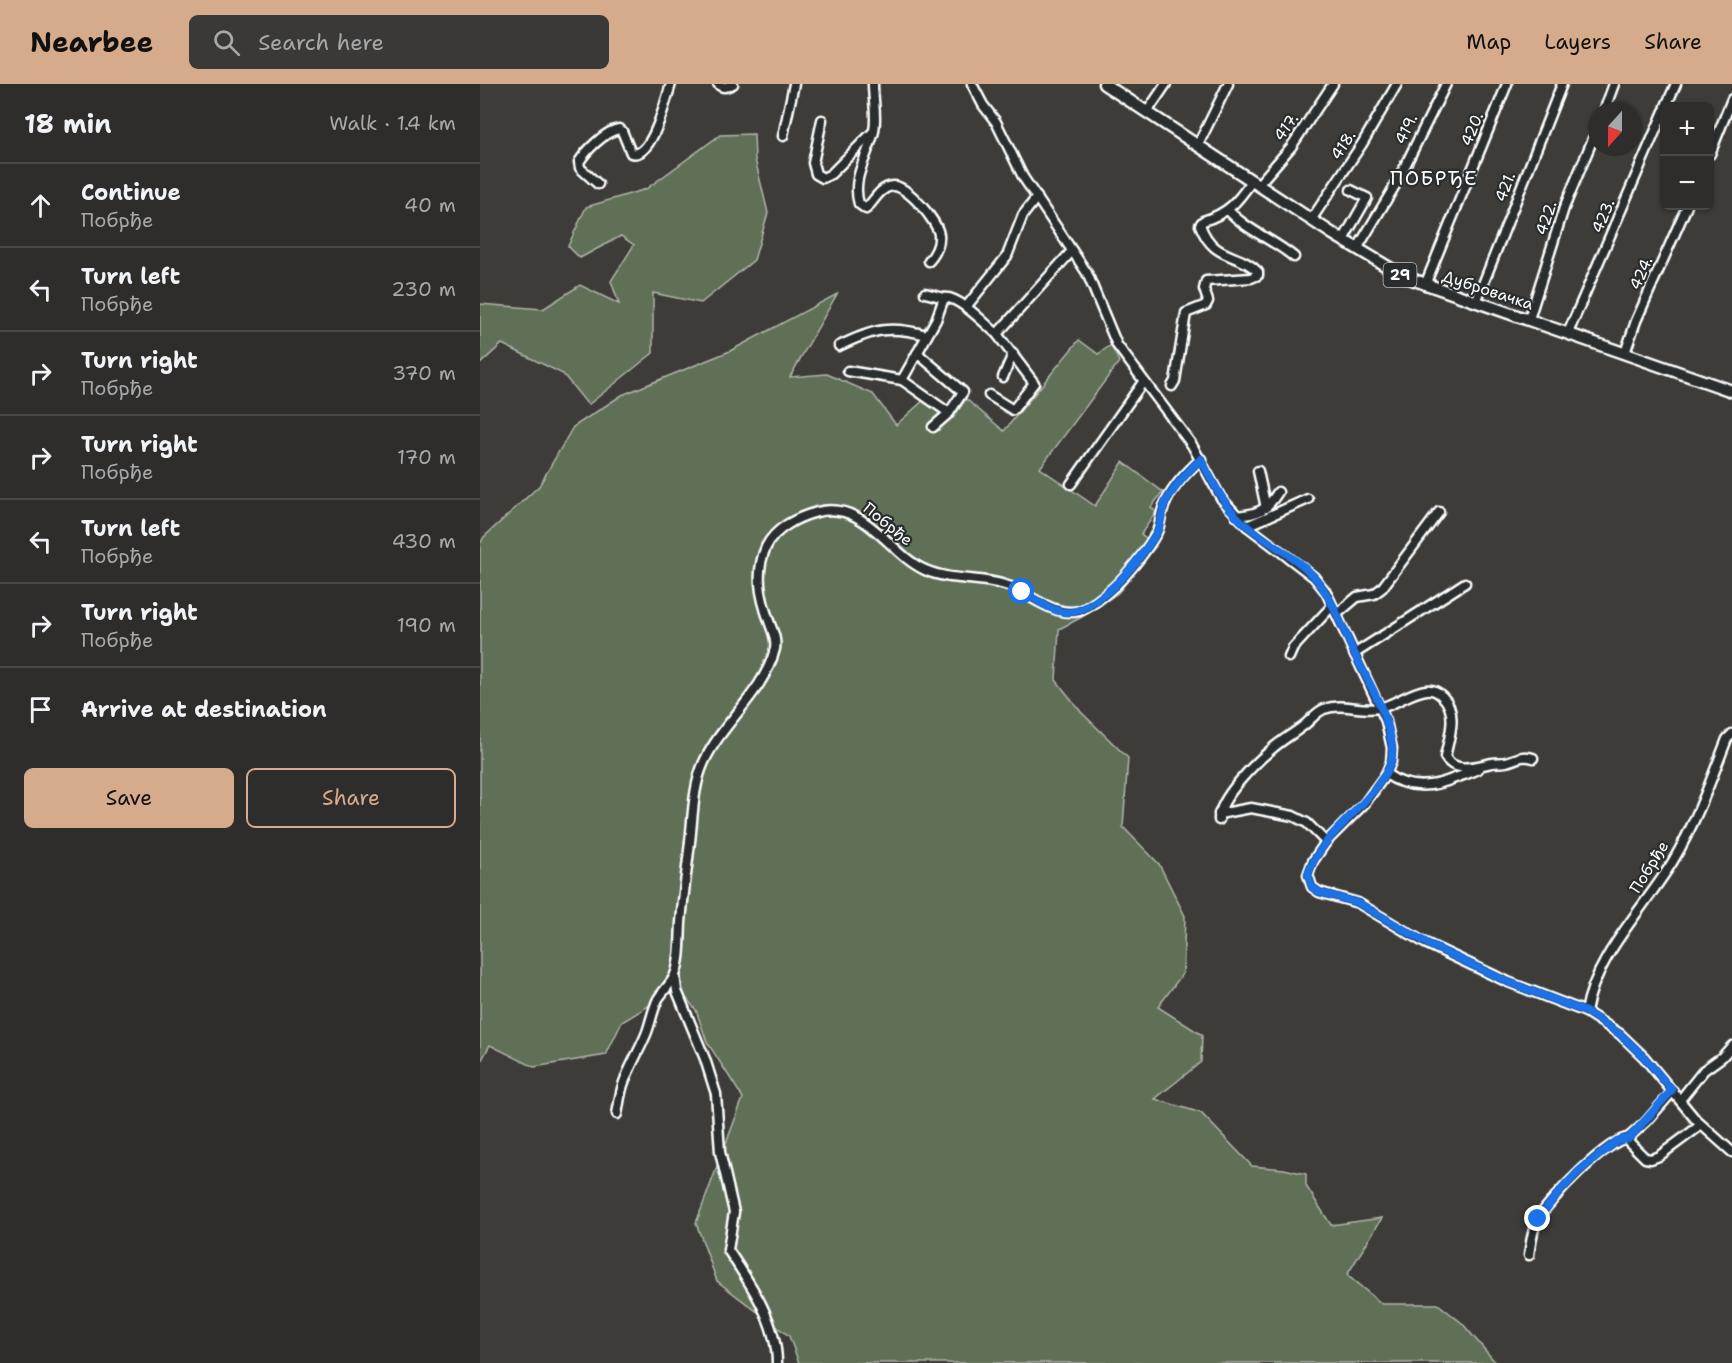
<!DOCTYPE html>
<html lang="en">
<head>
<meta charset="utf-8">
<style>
  :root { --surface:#2e2d2b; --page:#3a3937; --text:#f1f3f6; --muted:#a7a8a9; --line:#494947; --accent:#d6ab8b }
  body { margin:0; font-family:"Shantell Sans",sans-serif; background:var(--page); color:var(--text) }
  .controls { position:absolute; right:18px; top:18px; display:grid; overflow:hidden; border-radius:9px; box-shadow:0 2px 4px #0004 }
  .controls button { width:54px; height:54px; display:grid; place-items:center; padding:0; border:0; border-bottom:2px solid var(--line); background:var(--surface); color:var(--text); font:30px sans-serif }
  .compass { position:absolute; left:1108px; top:18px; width:54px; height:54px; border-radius:50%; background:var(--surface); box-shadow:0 2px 4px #0004; rotate:201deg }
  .stop { position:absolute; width:18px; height:18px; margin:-14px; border:4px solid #1a73e8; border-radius:50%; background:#fff }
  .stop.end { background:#1a73e8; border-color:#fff; box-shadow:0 2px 6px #0008 }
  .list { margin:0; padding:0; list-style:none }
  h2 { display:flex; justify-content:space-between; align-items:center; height:78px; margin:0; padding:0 24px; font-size:26px }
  h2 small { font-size:20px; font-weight:400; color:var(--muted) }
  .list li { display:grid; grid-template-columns:39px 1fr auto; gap:18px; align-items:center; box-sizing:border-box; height:84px; padding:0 24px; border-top:2px solid var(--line) }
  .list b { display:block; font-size:22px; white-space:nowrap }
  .list p { margin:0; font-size:20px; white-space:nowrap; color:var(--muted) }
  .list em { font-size:20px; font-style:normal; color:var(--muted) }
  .actions { display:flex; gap:12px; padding:18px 24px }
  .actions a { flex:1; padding:14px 0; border:2px solid var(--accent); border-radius:9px; text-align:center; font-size:21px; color:var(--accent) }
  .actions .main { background:var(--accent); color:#111 }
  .icon { flex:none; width:33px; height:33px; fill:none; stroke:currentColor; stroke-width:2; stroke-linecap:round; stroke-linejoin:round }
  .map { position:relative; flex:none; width:1252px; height:1279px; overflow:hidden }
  header { display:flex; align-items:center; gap:36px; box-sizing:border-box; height:84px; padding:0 30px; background:var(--accent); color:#111 }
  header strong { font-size:28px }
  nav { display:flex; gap:33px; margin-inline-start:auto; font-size:21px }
  .search { width:420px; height:54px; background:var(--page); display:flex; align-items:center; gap:15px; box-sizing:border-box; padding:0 21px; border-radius:9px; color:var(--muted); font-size:22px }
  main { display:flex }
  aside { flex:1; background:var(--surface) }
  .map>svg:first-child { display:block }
  .green { fill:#606f57; stroke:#b0b7ab; stroke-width:1.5 }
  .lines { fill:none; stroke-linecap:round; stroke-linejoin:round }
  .minor-casing { stroke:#fff; stroke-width:13 }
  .major-casing { stroke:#fff; stroke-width:15 }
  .minor { stroke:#2a2d2e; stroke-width:8 }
  .major { stroke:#2a2d2e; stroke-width:10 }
  .route { stroke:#1a73e8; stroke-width:8 }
  .labels { text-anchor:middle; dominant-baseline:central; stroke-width:4.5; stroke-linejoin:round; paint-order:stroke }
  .shield { fill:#2a2d2e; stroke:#bfc0c0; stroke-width:1.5 }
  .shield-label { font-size:15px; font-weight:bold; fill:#fff }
  .street-label { font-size:16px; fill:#fff; stroke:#2a2d2e }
  .quarter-label { font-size:20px; letter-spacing:1.5px; fill:#fff; stroke:#2a2d2e }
</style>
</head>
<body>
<header>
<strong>Nearbee</strong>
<div class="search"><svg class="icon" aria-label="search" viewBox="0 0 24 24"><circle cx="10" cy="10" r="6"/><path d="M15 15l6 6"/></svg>Search here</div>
<nav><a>Map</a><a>Layers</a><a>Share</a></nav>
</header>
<main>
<aside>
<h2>18 min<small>Walk · 1.4 km</small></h2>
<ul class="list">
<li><svg class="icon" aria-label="ahead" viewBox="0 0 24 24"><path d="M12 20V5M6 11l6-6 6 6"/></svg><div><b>Continue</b><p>Побрђе</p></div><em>40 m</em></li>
<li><svg class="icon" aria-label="left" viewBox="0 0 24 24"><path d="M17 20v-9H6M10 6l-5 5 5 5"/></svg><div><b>Turn left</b><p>Побрђе</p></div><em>230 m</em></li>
<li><svg class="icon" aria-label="right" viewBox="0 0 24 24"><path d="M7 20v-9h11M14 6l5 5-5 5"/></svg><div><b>Turn right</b><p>Побрђе</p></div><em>370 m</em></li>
<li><svg class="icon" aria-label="right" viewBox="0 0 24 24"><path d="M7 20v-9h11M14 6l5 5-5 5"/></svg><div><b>Turn right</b><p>Побрђе</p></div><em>170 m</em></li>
<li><svg class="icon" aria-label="left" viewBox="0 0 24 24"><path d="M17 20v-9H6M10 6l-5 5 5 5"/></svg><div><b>Turn left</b><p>Побрђе</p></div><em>430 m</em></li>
<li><svg class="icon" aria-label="right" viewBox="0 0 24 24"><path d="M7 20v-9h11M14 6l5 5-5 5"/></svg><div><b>Turn right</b><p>Побрђе</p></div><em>190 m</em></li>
<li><svg class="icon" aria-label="arrive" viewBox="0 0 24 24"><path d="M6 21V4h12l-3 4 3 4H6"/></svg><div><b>Arrive at destination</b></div></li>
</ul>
<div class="actions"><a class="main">Save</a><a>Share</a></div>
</aside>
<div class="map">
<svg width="1252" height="1279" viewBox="0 0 1252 1279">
  <rect width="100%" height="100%" fill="#3e3c39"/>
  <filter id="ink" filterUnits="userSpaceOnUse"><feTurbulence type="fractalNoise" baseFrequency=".0167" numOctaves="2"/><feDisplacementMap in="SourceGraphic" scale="12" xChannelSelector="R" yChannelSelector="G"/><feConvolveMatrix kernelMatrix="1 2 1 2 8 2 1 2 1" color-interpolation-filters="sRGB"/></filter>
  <g filter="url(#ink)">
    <g class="green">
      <polygon points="274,50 275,75 288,129 274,176 221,219 173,209 173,269 108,321 83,290 22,260 0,280 0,220 63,225 100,201 139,220 131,197 154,161 141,152 100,174 88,162 106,123 166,105 240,51"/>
      <polygon points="357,210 310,293 347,290 393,310 416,341 445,315 473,334 486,315 524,347 599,256 618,270 631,261 639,278 560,384 615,422 643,378 683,408 671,423 676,428 661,450 676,462 638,509 602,533 579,545 576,596 601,628 648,674 643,743 679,780 705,832 703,889 678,923 722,951 721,978 675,1015 721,1029 772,1082 804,1085 826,1090 826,1102 851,1141 902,1134 867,1191 902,1220 958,1220 982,1239 1016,1279 319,1279 309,1252 237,1197 216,1139 263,1014 227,958 216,926 198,904 142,938 126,971 54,983 10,961 0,979 0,460 4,453 59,402 93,343 142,311 250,267"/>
    </g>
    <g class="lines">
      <defs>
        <g id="minor">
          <path d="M238,0C243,5 247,3 253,0"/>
          <path d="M393,0C393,15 397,32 394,47C388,73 371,93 379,120L386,125C394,117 400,103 413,102C427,101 458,138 459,151C460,160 455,170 449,177"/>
          <polyline points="492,0 503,21 516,38 543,93 607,189 637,261 712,361 741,414 767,442 834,493 846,508 906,637 912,664 911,678 906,690 885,719 846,758 833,777 828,791 832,803 839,808 878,819 945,859 1028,898 1106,928 1140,950 1164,973 1216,1036 1252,1068"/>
          <polyline points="1186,22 1196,0"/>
          <polyline points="1124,27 1134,0"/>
          <polyline points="667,28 686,0"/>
          <polyline points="342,36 333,79 336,90 343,94 351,90 393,48"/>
          <polyline points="303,52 314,0"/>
          <polyline points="718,61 748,0"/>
          <polyline points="1230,70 1252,15"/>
          <path d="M118,100L100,84L99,78C106,67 125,47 139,45L142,47L151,69C172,76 186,15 191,0"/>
          <polyline points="778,101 811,63 853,0"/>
          <path d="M748,126C766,146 794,156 814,173"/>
          <polyline points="831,136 882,60 917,0"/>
          <polyline points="863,156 887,114 871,106"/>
          <polyline points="877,165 916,100 966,0"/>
          <polyline points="945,201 1027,0"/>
          <polyline points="445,209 464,214"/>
          <polyline points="996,218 1082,0"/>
          <polyline points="486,223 527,172 543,131 557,113"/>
          <polyline points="1049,235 1084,124 1117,45"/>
          <polyline points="1088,249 1184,27"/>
          <path d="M359,262C394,245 409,241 447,251"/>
          <polyline points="437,269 483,308 469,329 453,343"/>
          <polyline points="1145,269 1156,237 1207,122"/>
          <polyline points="368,287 422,296 469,329"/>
          <polyline points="523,293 533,270"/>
          <path d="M422,296L456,236L464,214C478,211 506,241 517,250L592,167"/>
          <path d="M692,302L695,297L706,229L726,221L728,217L724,205L726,197L771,194L778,191V188C758,167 734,178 720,141L723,137C749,129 757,118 772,97"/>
          <polyline points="509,311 533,326 554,299 517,250"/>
          <polyline points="778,387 786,424"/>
          <polyline points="591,400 663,298"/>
          <path d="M756,432C778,430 786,427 798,408"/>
          <polyline points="767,442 828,415"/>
          <polyline points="857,530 877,513 894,510 902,504 959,428"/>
          <polyline points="874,570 985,499"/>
          <polyline points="809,573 813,564 852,522"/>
          <path d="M906,690C927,705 952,704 975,694C983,691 991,689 998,685"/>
          <polyline points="739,730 771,724 813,732 827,739 846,758"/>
          <path d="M739,736C738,715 777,677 793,664C802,656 813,650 823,642C830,637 836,628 844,625C864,618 884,629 903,623C917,619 931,608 946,606C952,605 957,607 962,612C979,628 969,654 965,673C975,690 996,682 1012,679C1016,678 1021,679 1026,678C1035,676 1043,670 1053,674"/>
          <path d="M195,891L197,907L225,975L236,1010L240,1068L254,1128L248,1166C270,1199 297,1238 297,1279"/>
          <path d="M1106,928C1115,872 1164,825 1193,777C1216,738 1231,696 1247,655L1252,650"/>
          <polyline points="1193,1007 1166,1038 1148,1054 1149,1058 1165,1074 1171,1075 1179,1072 1221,1041"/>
          <polyline points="1200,1016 1224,986 1242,973 1252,962"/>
          <path d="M137,1030C139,1020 140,1010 143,1001C149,983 160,966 167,948C171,937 173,925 178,915C183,907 191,900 195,891C201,876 200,855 201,839C203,812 207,785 210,758C213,732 213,702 224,678C243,637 283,610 295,565C297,555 292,546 289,537C280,512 275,488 286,463C295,444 318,433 337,428C385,416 408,469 445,486C472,498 503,492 531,503C553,512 581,538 606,524C634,508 661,476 677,448C681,439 680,429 685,420C693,402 707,388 721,375"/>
          <path d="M1049,1171C1051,1159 1052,1145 1058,1135C1069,1116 1129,1054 1148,1054"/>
        </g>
        <polyline id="major" points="624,0 853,150 923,192 1252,307"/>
      </defs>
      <use href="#minor" class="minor-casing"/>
      <use href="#major" class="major-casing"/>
      <use href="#minor" class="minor"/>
      <use href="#major" class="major"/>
    </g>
  </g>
  <g class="lines" filter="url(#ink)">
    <path class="route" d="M542,508C554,514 566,524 579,527C612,538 663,473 677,448C682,438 681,427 686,417C696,401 707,388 721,375C731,395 741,416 757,433C780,456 815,470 836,495C854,517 863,546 875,571C888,597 904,623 910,651C912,659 913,670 911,678C909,687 902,694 897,702C876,731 838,756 828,791L832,803L839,808L878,819L952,862L1028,898L1106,928L1140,950L1164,973L1192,1006L1153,1050L1149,1054L1137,1057L1098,1088L1075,1113L1058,1135"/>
  </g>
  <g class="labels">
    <rect class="shield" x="903.5" y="179" width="33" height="24" rx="4.5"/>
    <g class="shield-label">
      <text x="920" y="191">29</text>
    </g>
    <g class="street-label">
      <text transform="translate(806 43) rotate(-54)">417.</text>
      <text transform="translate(926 45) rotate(-64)">419.</text>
      <text transform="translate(992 45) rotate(-68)">420.</text>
      <text transform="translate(863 61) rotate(-57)">418.</text>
      <text transform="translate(1025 103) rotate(-69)">421.</text>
      <text transform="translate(1123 132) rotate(-67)">423.</text>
      <text transform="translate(1066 134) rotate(-71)">422.</text>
      <text transform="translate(1161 189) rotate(-66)">424.</text>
      <text transform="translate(1008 206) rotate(18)">Дубровачка</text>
      <text transform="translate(408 440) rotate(39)">Побрђе</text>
      <text transform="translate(1169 783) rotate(-58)">Побрђе</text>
    </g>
    <g class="quarter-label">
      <text x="954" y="94">ПОБРЂЕ</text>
    </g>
  </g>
</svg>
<div class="controls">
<button>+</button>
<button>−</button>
</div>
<svg class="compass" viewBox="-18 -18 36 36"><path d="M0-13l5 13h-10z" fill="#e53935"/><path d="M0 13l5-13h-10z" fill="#a7a8a9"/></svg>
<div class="stop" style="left:542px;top:508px"></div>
<div class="stop end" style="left:1058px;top:1135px"></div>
</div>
</main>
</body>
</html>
